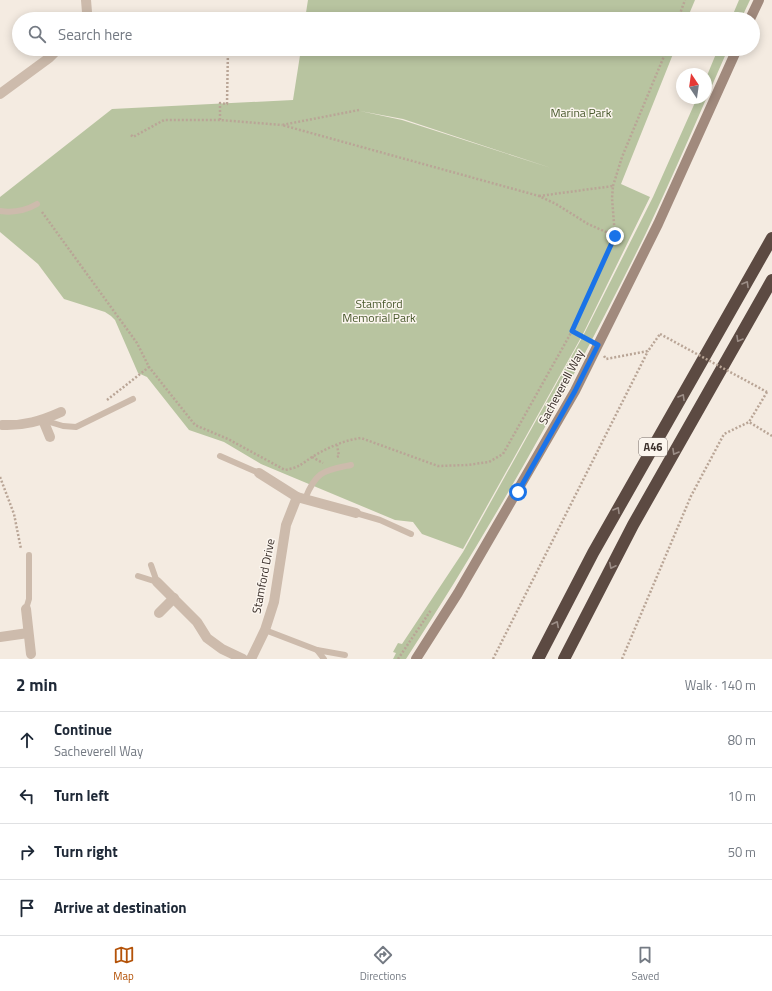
<!DOCTYPE html>
<html lang="en">
<head>
<meta charset="utf-8">
<style>
  :root { --surface:#fff; --page:#f2f2f3; --text:#1f2937; --muted:#747a83; --line:#e0e1e3; --accent:#b45309 }
  body { margin:0; font-family:"Titillium Web",sans-serif; background:var(--page); color:var(--text) }
  .compass { position:absolute; left:676px; top:68px; width:36px; height:36px; border-radius:50%; background:var(--surface); box-shadow:0 2px 10px #0003; rotate:347deg }
  .stop { position:absolute; width:12px; height:12px; margin:-9px; border:3px solid #1a73e8; border-radius:50%; background:#fff }
  .stop.end { background:#1a73e8; border-color:#fff; box-shadow:0 1px 4px #0008 }
  .list { margin:0; padding:0; list-style:none }
  h2 { display:flex; justify-content:space-between; align-items:center; height:52px; margin:0; padding:0 16px; font-size:17px }
  h2 small { font-size:13px; font-weight:400; color:var(--muted) }
  .list li { display:grid; grid-template-columns:26px 1fr auto; gap:12px; align-items:center; box-sizing:border-box; height:56px; padding:0 16px; border-top:1px solid var(--line) }
  .list b { display:block; font-size:15px; white-space:nowrap }
  .list p { margin:0; font-size:13px; white-space:nowrap; color:var(--muted) }
  .list em { font-size:13px; font-style:normal; color:var(--muted) }
  .icon { flex:none; width:22px; height:22px; fill:none; stroke:currentColor; stroke-width:2; stroke-linecap:round; stroke-linejoin:round }
  .map { position:relative; flex:none; width:772px; height:659px; overflow:hidden }
  .search { position:absolute; background:var(--surface); box-shadow:0 2px 10px #0003; left:12px; right:12px; top:12px; height:44px; display:flex; align-items:center; gap:10px; box-sizing:border-box; padding:0 14px; border-radius:22px; color:var(--muted); font-size:15px }
  .sheet { height:276px; background:var(--surface) }
  nav { display:flex; justify-content:space-around; align-items:center; box-sizing:border-box; height:56px; border-top:1px solid var(--line); background:var(--surface); font-size:11px; color:var(--muted) }
  nav a { display:grid; justify-items:center; gap:2px }
  nav .on { color:var(--accent) }
  .map>svg:first-child { display:block }
  .green { fill:#b8c4a0; fill-rule:evenodd }
  .lines { fill:none; stroke-linecap:round; stroke-linejoin:round }
  .path { stroke:#b9a596; stroke-width:2.5; stroke-dasharray:2 2; stroke-linecap:butt }
  .lane { stroke:#cdbbac; stroke-width:6 }
  .street { stroke:#cdbbac; stroke-width:10 }
  .secondary { stroke:#a18a7d; stroke-width:10 }
  .highway { stroke:#5c4a42; stroke-width:12 }
  .path-bridge { stroke:#b9a596; stroke-width:2.5; stroke-dasharray:2 2; stroke-linecap:butt }
  .oneway { stroke:#9c8e87 }
  .route { stroke:#1a73e8; stroke-width:5 }
  .labels { text-anchor:middle; dominant-baseline:central; stroke-width:3; stroke-linejoin:round; paint-order:stroke }
  .shield { fill:#fbf5ee; stroke:#756b66; stroke-width:1 }
  .shield-label { font-size:11px; font-weight:bold; fill:#3b302b }
  .park-label { font-size:12px; fill:#4a5a2e; stroke:#fbf5ee }
  .street-label { font-size:12px; fill:#3b302b; stroke:#fbf5ee }
</style>
</head>
<body>
<div class="map">
<svg width="772" height="659" viewBox="0 0 772 659">
  <rect width="100%" height="100%" fill="#f4ebe1"/>
  <g class="green">
    <polygon points="308,0 695,0 687,19 305,19"/>
    <polygon points="739,0 750,0 741,19 731,19"/>
    <path d="M301,49H675L621,184L650,197L583,334L463,549L422,534L413,522L395,520L261,464L224,442L189,430L147,377L138,373L115,320L111,316L105,312L64,299L38,264L0,232V197L112,109L293,100ZM360,111L403,119L551,168L402,120Z"/>
    <path d="M718,49H728C701,110 675,172 646,233C574,380 495,522 406,659H393L396,653L393,652L398,643L402,644L463,552L584,334L653,197L697,98H706V78Z"/>
  </g>
  <g class="lines">
    <g class="path">
      <polyline points="678,19 685,0"/>
      <polyline points="359,110 282,125 539,196 556,204 588,224 615,236"/>
      <polyline points="220,120 220,103 227,104 228,49"/>
      <polyline points="131,135 133,137 164,120 220,120 282,125"/>
      <polyline points="613,186 622,157 667,49"/>
      <polyline points="539,196 613,186 612,198 615,236 572,331"/>
      <path d="M42,212L137,343L149,367L195,425L228,439L285,470C300,467 300,465 312,457C327,448 344,440 361,438L438,466L467,465L489,462L503,454L572,331L589,340"/>
      <polyline points="604,356 606,359 648,351 660,334"/>
      <polyline points="767,392 749,422 772,436"/>
      <polyline points="556,397 565,382"/>
      <polyline points="107,400 149,367"/>
      <polyline points="312,457 323,463"/>
      <polyline points="337,457 339,456 337,445"/>
      <polyline points="0,477 14,514 21,549"/>
      <polyline points="398,659 431,610"/>
      <polyline points="493,659 648,351"/>
      <polyline points="622,659 691,496 724,434 749,422"/>
    </g>
    <g class="lane">
      <path d="M0,211C14,213 25,211 37,204"/>
      <polyline points="43,420 63,426 76,427 133,399"/>
      <polyline points="220,456 259,473"/>
      <path d="M305,499C316,471 323,471 351,465"/>
      <polyline points="356,513 380,520 411,534"/>
      <polyline points="138,576 157,582 151,565"/>
      <polyline points="26,609 29,599 29,555"/>
      <polyline points="265,630 317,650"/>
      <polyline points="324,659 317,650 345,655"/>
    </g>
    <g class="street">
      <polyline points="85,19 87,12 86,0"/>
      <polyline points="0,94 49,58 58,49"/>
      <polyline points="43,420 50,437"/>
      <path d="M2,425C24,426 41,421 61,412"/>
      <polyline points="259,473 297,497 356,513"/>
      <polyline points="157,582 197,622 207,638 222,649 243,659"/>
      <polyline points="26,609 31,654"/>
      <polyline points="159,613 174,598"/>
      <polyline points="0,637 28,633"/>
      <polyline points="251,659 265,630 274,602 286,525 297,497"/>
    </g>
    <g class="secondary">
      <polyline points="750,19 759,0"/>
      <polyline points="416,659 458,593 575,391 658,224 737,49"/>
    </g>
    <g class="highway">
      <polyline points="538,659 593,553 772,238"/>
      <polyline points="564,659 633,525 772,280"/>
    </g>
    <polyline class="path-bridge" points="660,334 767,392"/>
  </g>
  <defs><path id="oneway-chevron" d="M-2-3.5L2.5 0L-2 3.5" fill="none" stroke-width="1.6" stroke-linecap="round" stroke-linejoin="round"/></defs>
  <g class="oneway">
    <use href="#oneway-chevron" transform="translate(746 284) rotate(-60)"/>
    <use href="#oneway-chevron" transform="translate(739 339) rotate(120)"/>
    <use href="#oneway-chevron" transform="translate(682 397) rotate(-60)"/>
    <use href="#oneway-chevron" transform="translate(675 452) rotate(120)"/>
    <use href="#oneway-chevron" transform="translate(617 510) rotate(-60)"/>
    <use href="#oneway-chevron" transform="translate(612 566) rotate(117)"/>
    <use href="#oneway-chevron" transform="translate(556 624) rotate(-63)"/>
  </g>
  <g class="lines">
    <polyline class="route" points="518,492 575,391 598,345 572,331 615,236"/>
  </g>
  <g class="labels">
    <rect class="shield" x="639" y="438" width="28" height="18" rx="3"/>
    <g class="shield-label">
      <text x="653" y="447">A46</text>
    </g>
    <g class="park-label">
      <text x="581" y="112">Marina Park</text>
      <text x="379" y="303">Stamford<tspan x="379" dy="14">Memorial Park</tspan></text>
    </g>
    <g class="street-label">
      <text transform="translate(561 387) rotate(-62)">Sacheverell Way</text>
      <text transform="translate(263 576) rotate(-79)">Stamford Drive</text>
    </g>
  </g>
</svg>
<svg class="compass" viewBox="-18 -18 36 36"><path d="M0-13l5 13h-10z" fill="#e53935"/><path d="M0 13l5-13h-10z" fill="#747a83"/></svg>
<div class="stop" style="left:518px;top:492px"></div>
<div class="stop end" style="left:615px;top:236px"></div>
<div class="search"><svg class="icon" aria-label="search" viewBox="0 0 24 24"><circle cx="10" cy="10" r="6"/><path d="M15 15l6 6"/></svg>Search here</div>
</div>
<section class="sheet">
<h2>2 min<small>Walk · 140 m</small></h2>
<ul class="list">
<li><svg class="icon" aria-label="ahead" viewBox="0 0 24 24"><path d="M12 20V5M6 11l6-6 6 6"/></svg><div><b>Continue</b><p>Sacheverell Way</p></div><em>80 m</em></li>
<li><svg class="icon" aria-label="left" viewBox="0 0 24 24"><path d="M17 20v-9H6M10 6l-5 5 5 5"/></svg><div><b>Turn left</b></div><em>10 m</em></li>
<li><svg class="icon" aria-label="right" viewBox="0 0 24 24"><path d="M7 20v-9h11M14 6l5 5-5 5"/></svg><div><b>Turn right</b></div><em>50 m</em></li>
<li><svg class="icon" aria-label="arrive" viewBox="0 0 24 24"><path d="M6 21V4h12l-3 4 3 4H6"/></svg><div><b>Arrive at destination</b></div></li>
</ul>
</section>
<nav>
<a class="on"><svg class="icon" aria-label="map" viewBox="0 0 24 24"><path d="M3 6l6-2 6 2 6-2v14l-6 2-6-2-6 2zM9 4v14M15 6v14"/></svg>Map</a>
<a><svg class="icon" aria-label="directions" viewBox="0 0 24 24"><path d="M12 3l9 9-9 9-9-9zM9 14v-3h6M13 9l2 2-2 2"/></svg>Directions</a>
<a><svg class="icon" aria-label="saved" viewBox="0 0 24 24"><path d="M7 4h10v16l-5-4-5 4z"/></svg>Saved</a>
</nav>
</body>
</html>
